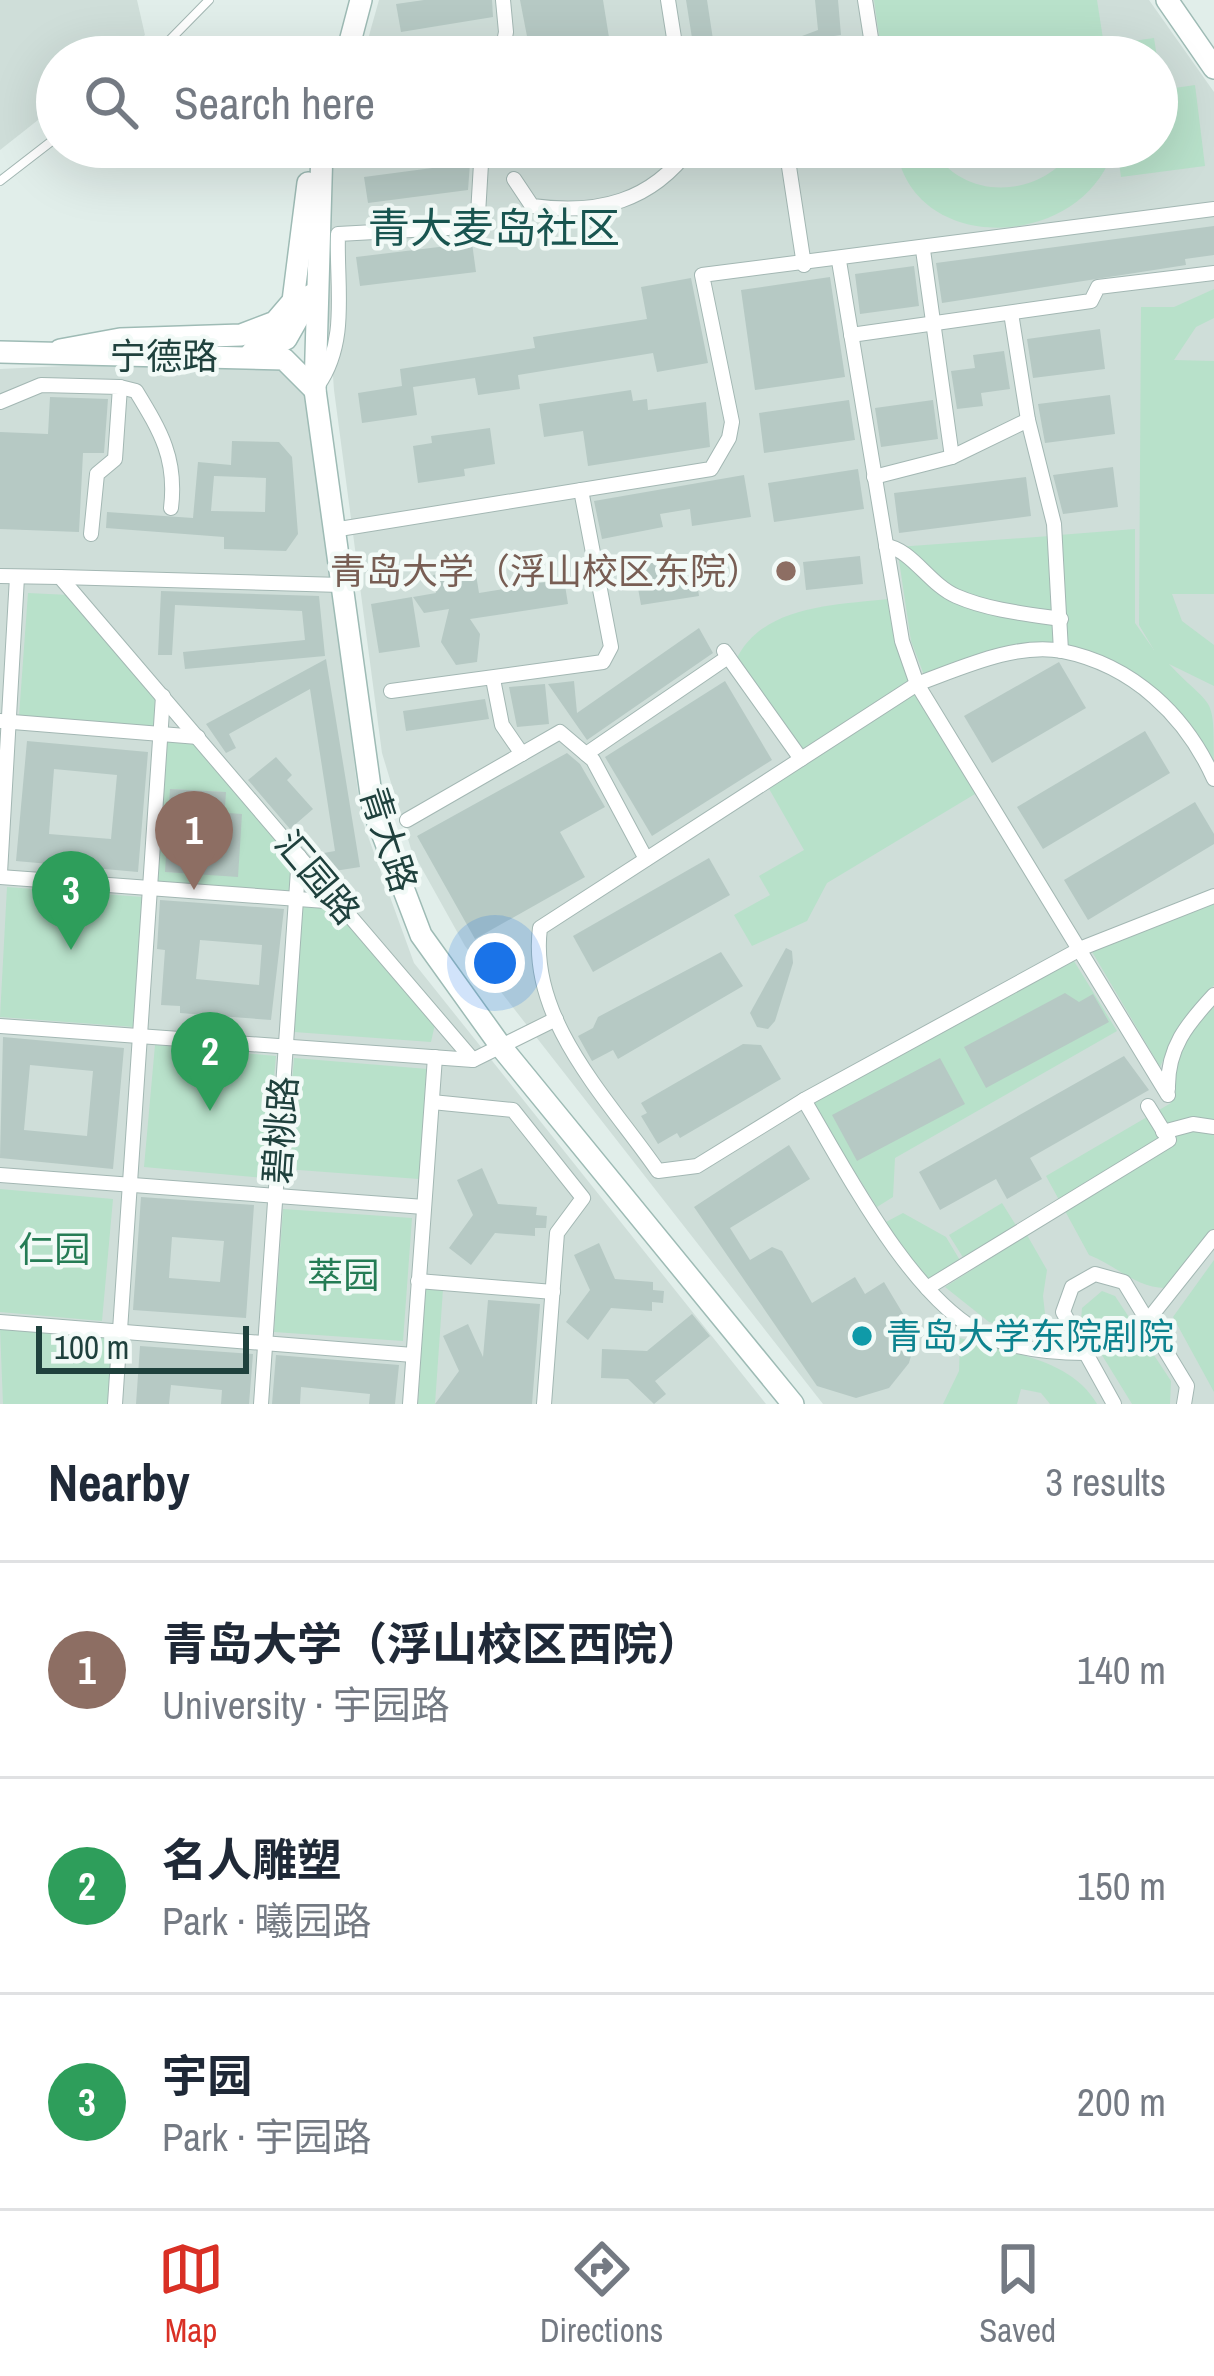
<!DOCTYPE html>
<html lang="en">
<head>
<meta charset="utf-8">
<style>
  :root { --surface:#fff; --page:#f2f2f3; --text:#1f2937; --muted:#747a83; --line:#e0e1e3; --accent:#d93025 }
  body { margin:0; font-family:"Archivo Narrow","Noto Sans SC",sans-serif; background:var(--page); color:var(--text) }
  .scale { position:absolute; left:36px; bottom:30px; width:213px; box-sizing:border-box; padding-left:12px; border:6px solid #1f413d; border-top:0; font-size:33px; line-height:42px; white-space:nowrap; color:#1f413d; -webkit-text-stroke:9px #f2faf7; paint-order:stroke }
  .you { position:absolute; left:495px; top:963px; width:42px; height:42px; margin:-30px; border:9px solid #fff; border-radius:50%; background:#1a73e8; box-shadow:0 0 0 18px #1a73e833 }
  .badge { display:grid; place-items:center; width:78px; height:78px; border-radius:50%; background:var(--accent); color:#fff; font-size:39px; font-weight:700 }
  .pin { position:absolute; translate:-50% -99px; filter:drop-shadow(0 3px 6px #0008) }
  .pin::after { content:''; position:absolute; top:63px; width:42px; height:36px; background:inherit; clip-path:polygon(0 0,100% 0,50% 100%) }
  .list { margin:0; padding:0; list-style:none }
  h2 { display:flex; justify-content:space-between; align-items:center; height:156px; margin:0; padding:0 48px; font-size:51px }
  h2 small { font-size:39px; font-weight:400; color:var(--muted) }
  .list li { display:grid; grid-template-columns:78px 1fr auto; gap:36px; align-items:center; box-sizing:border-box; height:216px; padding:0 48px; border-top:3px solid var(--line) }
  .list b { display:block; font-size:45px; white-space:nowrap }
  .list p { margin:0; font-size:39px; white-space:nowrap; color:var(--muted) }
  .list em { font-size:39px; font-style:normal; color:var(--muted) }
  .icon { flex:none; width:66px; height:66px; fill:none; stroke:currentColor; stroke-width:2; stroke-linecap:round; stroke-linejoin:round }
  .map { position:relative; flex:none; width:1214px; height:1404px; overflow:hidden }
  .search { position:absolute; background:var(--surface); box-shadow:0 12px 48px #0002; left:36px; right:36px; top:36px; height:132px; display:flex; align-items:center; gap:30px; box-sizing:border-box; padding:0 42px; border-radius:66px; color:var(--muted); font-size:45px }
  .sheet { height:804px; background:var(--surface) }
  nav { display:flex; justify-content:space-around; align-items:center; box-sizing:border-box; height:168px; border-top:3px solid var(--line); background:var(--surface); font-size:33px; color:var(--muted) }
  nav a { display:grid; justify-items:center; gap:6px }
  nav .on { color:var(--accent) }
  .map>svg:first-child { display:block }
  .built { fill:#cfded9 }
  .green { fill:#b8e1ca; fill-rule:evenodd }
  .building { fill:#b6c9c4; fill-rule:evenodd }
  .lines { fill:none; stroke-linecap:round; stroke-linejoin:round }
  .lane-casing { stroke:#a3b7b3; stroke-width:10 }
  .street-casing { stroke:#a3b7b3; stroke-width:16 }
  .secondary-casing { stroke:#9ebbb5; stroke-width:24 }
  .lane { stroke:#fff; stroke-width:8 }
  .street { stroke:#fff; stroke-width:14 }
  .secondary { stroke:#fff; stroke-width:21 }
  .education-dot { fill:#8d6e63; stroke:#f2faf7; stroke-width:4.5 }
  .culture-dot { fill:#0f9aa8; stroke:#f2faf7; stroke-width:4.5 }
  .labels { text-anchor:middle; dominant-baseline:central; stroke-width:9; stroke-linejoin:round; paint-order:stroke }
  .street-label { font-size:36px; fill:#1f413d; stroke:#f2faf7 }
  .education-label { font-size:36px; fill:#785e54; stroke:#f2faf7; text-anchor:end }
  .park-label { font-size:36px; fill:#257c55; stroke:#f2faf7 }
  .culture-label { font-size:36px; fill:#0d838f; stroke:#f2faf7; text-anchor:start }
  .quarter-label { font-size:42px; fill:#195550; stroke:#f2faf7 }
</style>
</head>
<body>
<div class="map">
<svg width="1214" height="1404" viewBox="0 0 1214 1404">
  <rect width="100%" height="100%" fill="#e1eeea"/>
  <g class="built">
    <polygon points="0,0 137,0 145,35 117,57 57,57 57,105 0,150"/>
    <polygon points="379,0 1149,0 1214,92 1214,1404 823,1404 465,946 411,849 382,753 334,390 321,208 338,147 1157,147 1157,57 363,57"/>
    <polygon points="192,360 282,365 308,390 361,817 414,963 766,1404 0,1404 0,369"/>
  </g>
  <g class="green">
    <polygon points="874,0 1097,0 1104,45 1154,38 1157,57 882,57"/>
    <polygon points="1157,60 1161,90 1195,85 1205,166 1121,177 1117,147 1157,147"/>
    <path d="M896,147H931C963,203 1042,199 1075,147H1114C1086,250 912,259 896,147Z"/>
    <path d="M1214,289V318L1196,327L1174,360L1214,361V594H1172L1182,621L1214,645V686L1169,664C1214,712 1214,690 1214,766C1186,701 1129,670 1065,647L1059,535L1135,529V623L1154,650L1139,625L1141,307H1174Z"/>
    <polygon points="1050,536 1055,646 924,675 911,641 897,547"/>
    <polygon points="28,593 69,595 155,697 154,728 19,716"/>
    <path d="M889,599L911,681L802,752L736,660C762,605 835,605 889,599Z"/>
    <polygon points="916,690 980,791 827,883 807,921 752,946 734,915 770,895 759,876 804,850 768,787"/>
    <path d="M164,739L196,742L294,857L292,895L155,884ZM171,789L225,792L224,807L186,805L184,850L226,852L228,814L238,876L166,872Z"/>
    <polygon points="7,887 143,897 134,1027 0,1017"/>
    <polygon points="1214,902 1214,985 1178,1027 1160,1067 1091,950"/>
    <polygon points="303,906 336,907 435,1024 431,1042 294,1032"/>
    <polygon points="1074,961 1117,1031 895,1158 893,1197 877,1207 811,1103"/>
    <path d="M1214,1003V1229L1165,1288C1137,1288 1115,1265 1089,1255L1046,1176L1171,1103C1171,1058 1184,1035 1214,1003Z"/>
    <polygon points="155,1045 276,1056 265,1178 144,1167"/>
    <polygon points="294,1058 428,1069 419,1179 285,1169"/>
    <polygon points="0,1189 113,1199 102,1321 0,1312"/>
    <polygon points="1002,1203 1017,1227 964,1259 949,1235"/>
    <polygon points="283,1209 412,1218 403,1341 274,1332"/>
    <polygon points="903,1213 946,1237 961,1262 928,1282 884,1223"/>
    <polygon points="1027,1235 1047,1270 1043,1296 1048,1340 989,1322 945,1287"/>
    <polygon points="1214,1260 1214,1392 1173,1317"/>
    <polygon points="425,1288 443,1289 435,1404 418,1404"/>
    <polygon points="1102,1291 1115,1296 1171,1381 1170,1404 1132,1404 1081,1321 1082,1308"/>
    <polygon points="0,1328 116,1337 110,1404 3,1404"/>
    <path d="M960,1338C1008,1353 1071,1358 1097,1404H1050L1041,1393L1021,1389L1017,1404H943L959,1371Z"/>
  </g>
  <g class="building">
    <polygon points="424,0 492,0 493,17 401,32 396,4"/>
    <polygon points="520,0 603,0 611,50 531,57"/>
    <polygon points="686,0 707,0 714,46 745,48 745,57 695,57"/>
    <polygon points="815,0 838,0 841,35 834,36 835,46 806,57 750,57 756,41 775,37 778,45 818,30"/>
    <polygon points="470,163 468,190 368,203 364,177"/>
    <polygon points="1214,226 1214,255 1185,259 1186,265 942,303 936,263"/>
    <polygon points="472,243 476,272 360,286 356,257"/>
    <polygon points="914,266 919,306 860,314 855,274"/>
    <polygon points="830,277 845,377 755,390 741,290"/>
    <polygon points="691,278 708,363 657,372 653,353 518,375 520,389 478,395 475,378 413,387 417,415 362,423 358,393 402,386 400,369 535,348 533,337 647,319 641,287"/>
    <polygon points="1100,329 1105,369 1033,378 1027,339"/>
    <polygon points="1004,351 1010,389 981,393 983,406 957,409 951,371 975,368 973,355"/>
    <polygon points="631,390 633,401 647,399 648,410 706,402 710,447 588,466 583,431 544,437 539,404"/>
    <polygon points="1110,395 1115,434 1045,443 1038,404"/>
    <polygon points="50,397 108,399 104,453 83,453 79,532 0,529 0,432 48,434"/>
    <polygon points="849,400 855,440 764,453 759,413"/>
    <polygon points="933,400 938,439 881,447 875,408"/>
    <polygon points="490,428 495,464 464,469 465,476 418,483 413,446 432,443 431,436"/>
    <path d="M232,441L279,442L292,457L298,534L286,551L224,549V537L106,528L107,512L193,518L198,462L231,465ZM214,476L266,478L265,512L211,511Z"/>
    <polygon points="1113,467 1118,507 1063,514 1053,475"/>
    <polygon points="858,469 864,509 774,522 768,483"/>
    <polygon points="744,475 751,517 692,526 690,509 660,514 663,527 602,539 594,501"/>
    <polygon points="1026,477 1031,516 899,533 894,493"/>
    <polygon points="693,554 699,596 641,605 638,588 622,591 618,566"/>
    <polygon points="860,556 863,584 806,590 803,562"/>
    <polygon points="475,568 479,593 564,579 568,604 470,619 480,634 477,662 456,665 441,642 449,609 424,613 413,597 436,593 433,575"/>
    <polygon points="161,591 319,596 325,656 185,669 183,652 305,640 302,611 175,605 172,655 158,655"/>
    <polygon points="412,597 420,647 379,653 371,604"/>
    <polygon points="699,628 713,653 587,740 548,684 574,681 577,713"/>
    <polygon points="326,659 360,867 328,872 324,853 335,851 310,689 229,734 236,748 226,753 206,724"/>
    <polygon points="1059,662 1086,708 992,763 964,716"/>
    <polygon points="725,681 772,760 652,836 605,757"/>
    <polygon points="545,684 549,724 517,727 509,687"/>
    <polygon points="485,699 489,719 406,731 403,711"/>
    <polygon points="1145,731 1170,773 1043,849 1017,807"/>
    <path d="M27,741L148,752L138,872L16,861ZM54,769L117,775L111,839L49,834Z"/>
    <polygon points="567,753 580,764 605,807 560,832 585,877 475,939 417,836"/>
    <polygon points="276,757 292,775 287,780 313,809 290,829 248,780"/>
    <polygon points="170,789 226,792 225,807 186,805 184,850 226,852 228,813 242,814 238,877 165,872"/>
    <polygon points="1195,802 1214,834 1214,844 1088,920 1064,880"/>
    <polygon points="709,858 730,895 593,972 573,936"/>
    <path d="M160,900L284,909L271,1020L180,1013V1006L161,1005L165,950L157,949ZM200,940L262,945L259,985L196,979Z"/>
    <polygon points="786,948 792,951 793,963 775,1021 768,1029 757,1027 750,1013"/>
    <polygon points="721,952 743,986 618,1059 613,1050 592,1061 578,1036 593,1028 598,1017"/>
    <polygon points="1065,993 1079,1002 1093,994 1109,1022 986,1088 964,1047"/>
    <path d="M3,1037L124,1048L113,1169L0,1158ZM30,1065L93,1071L87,1136L24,1130Z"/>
    <polygon points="743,1044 761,1045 781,1079 680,1138 677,1133 658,1144 641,1116 647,1113 641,1103"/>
    <polygon points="1124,1056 1149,1090 1030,1158 1042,1179 1007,1199 996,1179 940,1210 919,1172"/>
    <polygon points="940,1058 965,1104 857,1161 832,1115"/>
    <polygon points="789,1145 810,1179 730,1228 750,1260 772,1247 782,1251 812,1303 855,1277 865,1294 884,1282 911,1327 914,1345 909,1363 889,1388 856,1398 817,1386 694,1207"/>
    <polygon points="482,1168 498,1204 537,1207 536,1215 547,1216 546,1228 535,1228 535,1236 495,1233 471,1265 449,1248 473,1215 457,1180"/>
    <path d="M141,1197L254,1205L246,1318L133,1310ZM172,1237L224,1241L220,1282L169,1278Z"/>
    <polygon points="599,1243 615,1279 653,1282 653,1290 664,1291 663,1303 652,1302 652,1311 611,1308 588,1340 566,1322 590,1290 574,1255"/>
    <polygon points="488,1300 540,1304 532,1404 435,1404 459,1371 443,1336 468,1324 483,1357"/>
    <polygon points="692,1314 710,1336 655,1381 666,1394 654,1404 628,1379 601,1378 602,1349 647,1351"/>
    <polygon points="140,1346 253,1354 249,1404 221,1404 222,1390 171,1385 169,1404 136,1404"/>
    <polygon points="276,1355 399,1365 395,1404 369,1404 370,1394 301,1387 300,1404 272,1404"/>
  </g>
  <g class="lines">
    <defs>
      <g id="lane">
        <polyline points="153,57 209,0"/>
        <polyline points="0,181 57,137"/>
      </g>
      <g id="street">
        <polyline points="668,0 677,57"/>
        <polyline points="865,0 874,57"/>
        <polyline points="501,57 506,32 503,0"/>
        <polyline points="786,147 804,265"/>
        <path d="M514,179L532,206C598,215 651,202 691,147"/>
        <polyline points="923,250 952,457"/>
        <polyline points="839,261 902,641 917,684 1168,1095"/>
        <polyline points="1011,313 1028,420"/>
        <polyline points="851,335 1091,301 1098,287 1214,273"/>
        <path d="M318,385C349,341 336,285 338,234L448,228L478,214L482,147"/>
        <path d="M120,387L136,391C161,432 177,459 171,508"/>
        <polyline points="0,402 41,385 120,387 115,459 97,474 91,534"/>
        <polyline points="874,477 952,457 1028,420 1054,524 1061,651"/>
        <polyline points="333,530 711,469 729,438 732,422 702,275 1214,209"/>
        <path d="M886,546C911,549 930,585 956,596C988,610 1026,614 1061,619"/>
        <polyline points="0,576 60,577 473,1060"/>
        <polyline points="60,577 341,585"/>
        <polyline points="724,651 801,759"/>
        <polyline points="493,679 502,725 522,754"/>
        <polyline points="391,691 603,662 611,647 581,490"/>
        <polyline points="0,721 198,737"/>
        <polyline points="586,754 728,657"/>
        <path d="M1214,779C1186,716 1133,665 1062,651C1016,642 959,669 917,684L540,928C528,1020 609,1100 658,1171L697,1166L804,1100L1082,948L1214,896"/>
        <polyline points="407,820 560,732 593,760 646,859"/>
        <polyline points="0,873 17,577"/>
        <polyline points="0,877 339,902"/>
        <polyline points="0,1026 473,1060 556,1019"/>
        <path d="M1168,1089C1167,1048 1187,1024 1214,995"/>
        <path d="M804,1100C845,1169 911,1299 985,1335C1014,1349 1053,1353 1085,1353"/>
        <polyline points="432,1102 513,1110 583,1198 557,1233 544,1404"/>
        <polyline points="1163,1132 1193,1124 1214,1127"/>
        <polyline points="0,1175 424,1207"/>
        <polyline points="418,1281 553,1292"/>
        <polyline points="927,1288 1169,1140 1148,1106"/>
        <polyline points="1148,1320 1214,1237"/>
        <polyline points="0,1322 413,1355"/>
        <polyline points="115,1404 163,696"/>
        <polyline points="261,1404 299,856"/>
        <polyline points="410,1404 435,1057"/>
        <polyline points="1114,1404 1063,1312 1072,1287 1095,1274 1124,1282 1187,1386 1184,1404"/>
      </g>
      <g id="secondary">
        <polyline points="1167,0 1214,68"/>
        <polyline points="346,57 361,0"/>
        <polyline points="322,147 315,390 373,809 421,935 502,1048 793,1404"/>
        <polyline points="60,350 120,339 241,335 275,322 293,301 308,183"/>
        <polyline points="0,352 284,359 315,390"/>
        <polyline points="252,352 286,339 311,295"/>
      </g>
    </defs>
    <use href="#lane" class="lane-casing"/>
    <use href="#street" class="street-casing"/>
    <use href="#secondary" class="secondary-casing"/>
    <use href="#lane" class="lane"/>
    <use href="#street" class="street"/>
    <use href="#secondary" class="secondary"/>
  </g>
  <circle class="education-dot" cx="786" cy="571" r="12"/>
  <circle class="culture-dot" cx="862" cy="1336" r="12"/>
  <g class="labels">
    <g class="street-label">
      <text x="164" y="356">宁德路</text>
      <text transform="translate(389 839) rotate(72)">青大路</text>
      <text transform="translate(318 877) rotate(50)">汇园路</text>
      <text transform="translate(280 1130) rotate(-86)">碧桃路</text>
    </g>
    <g class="education-label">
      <text x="762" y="571">青岛大学（浮山校区东院）</text>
    </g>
    <g class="park-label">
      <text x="54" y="1249">仁园</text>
      <text x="343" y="1275">萃园</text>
    </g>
    <g class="culture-label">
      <text x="886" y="1336">青岛大学东院剧院</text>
    </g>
    <g class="quarter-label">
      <text x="494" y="228">青大麦岛社区</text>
    </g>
  </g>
</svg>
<div class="scale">100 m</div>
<div class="you"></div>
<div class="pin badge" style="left:194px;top:890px;background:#8d6e63">1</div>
<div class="pin badge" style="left:210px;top:1111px;background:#2e9e5b">2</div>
<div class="pin badge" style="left:71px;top:950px;background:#2e9e5b">3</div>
<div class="search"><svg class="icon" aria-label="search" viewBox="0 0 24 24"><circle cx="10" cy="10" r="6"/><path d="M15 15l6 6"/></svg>Search here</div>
</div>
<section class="sheet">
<h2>Nearby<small>3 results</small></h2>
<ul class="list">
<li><span class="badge" style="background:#8d6e63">1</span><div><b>青岛大学（浮山校区西院）</b><p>University · 宇园路</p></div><em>140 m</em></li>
<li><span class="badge" style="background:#2e9e5b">2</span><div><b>名人雕塑</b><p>Park · 曦园路</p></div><em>150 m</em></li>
<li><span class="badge" style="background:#2e9e5b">3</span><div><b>宇园</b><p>Park · 宇园路</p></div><em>200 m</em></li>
</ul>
</section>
<nav>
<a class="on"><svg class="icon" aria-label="map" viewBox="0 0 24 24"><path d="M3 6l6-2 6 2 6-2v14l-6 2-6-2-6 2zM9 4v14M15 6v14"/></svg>Map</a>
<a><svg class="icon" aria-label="directions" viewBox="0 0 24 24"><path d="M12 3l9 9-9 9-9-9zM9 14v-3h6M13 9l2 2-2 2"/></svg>Directions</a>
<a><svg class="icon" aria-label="saved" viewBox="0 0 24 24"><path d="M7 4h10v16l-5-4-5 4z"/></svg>Saved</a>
</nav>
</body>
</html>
